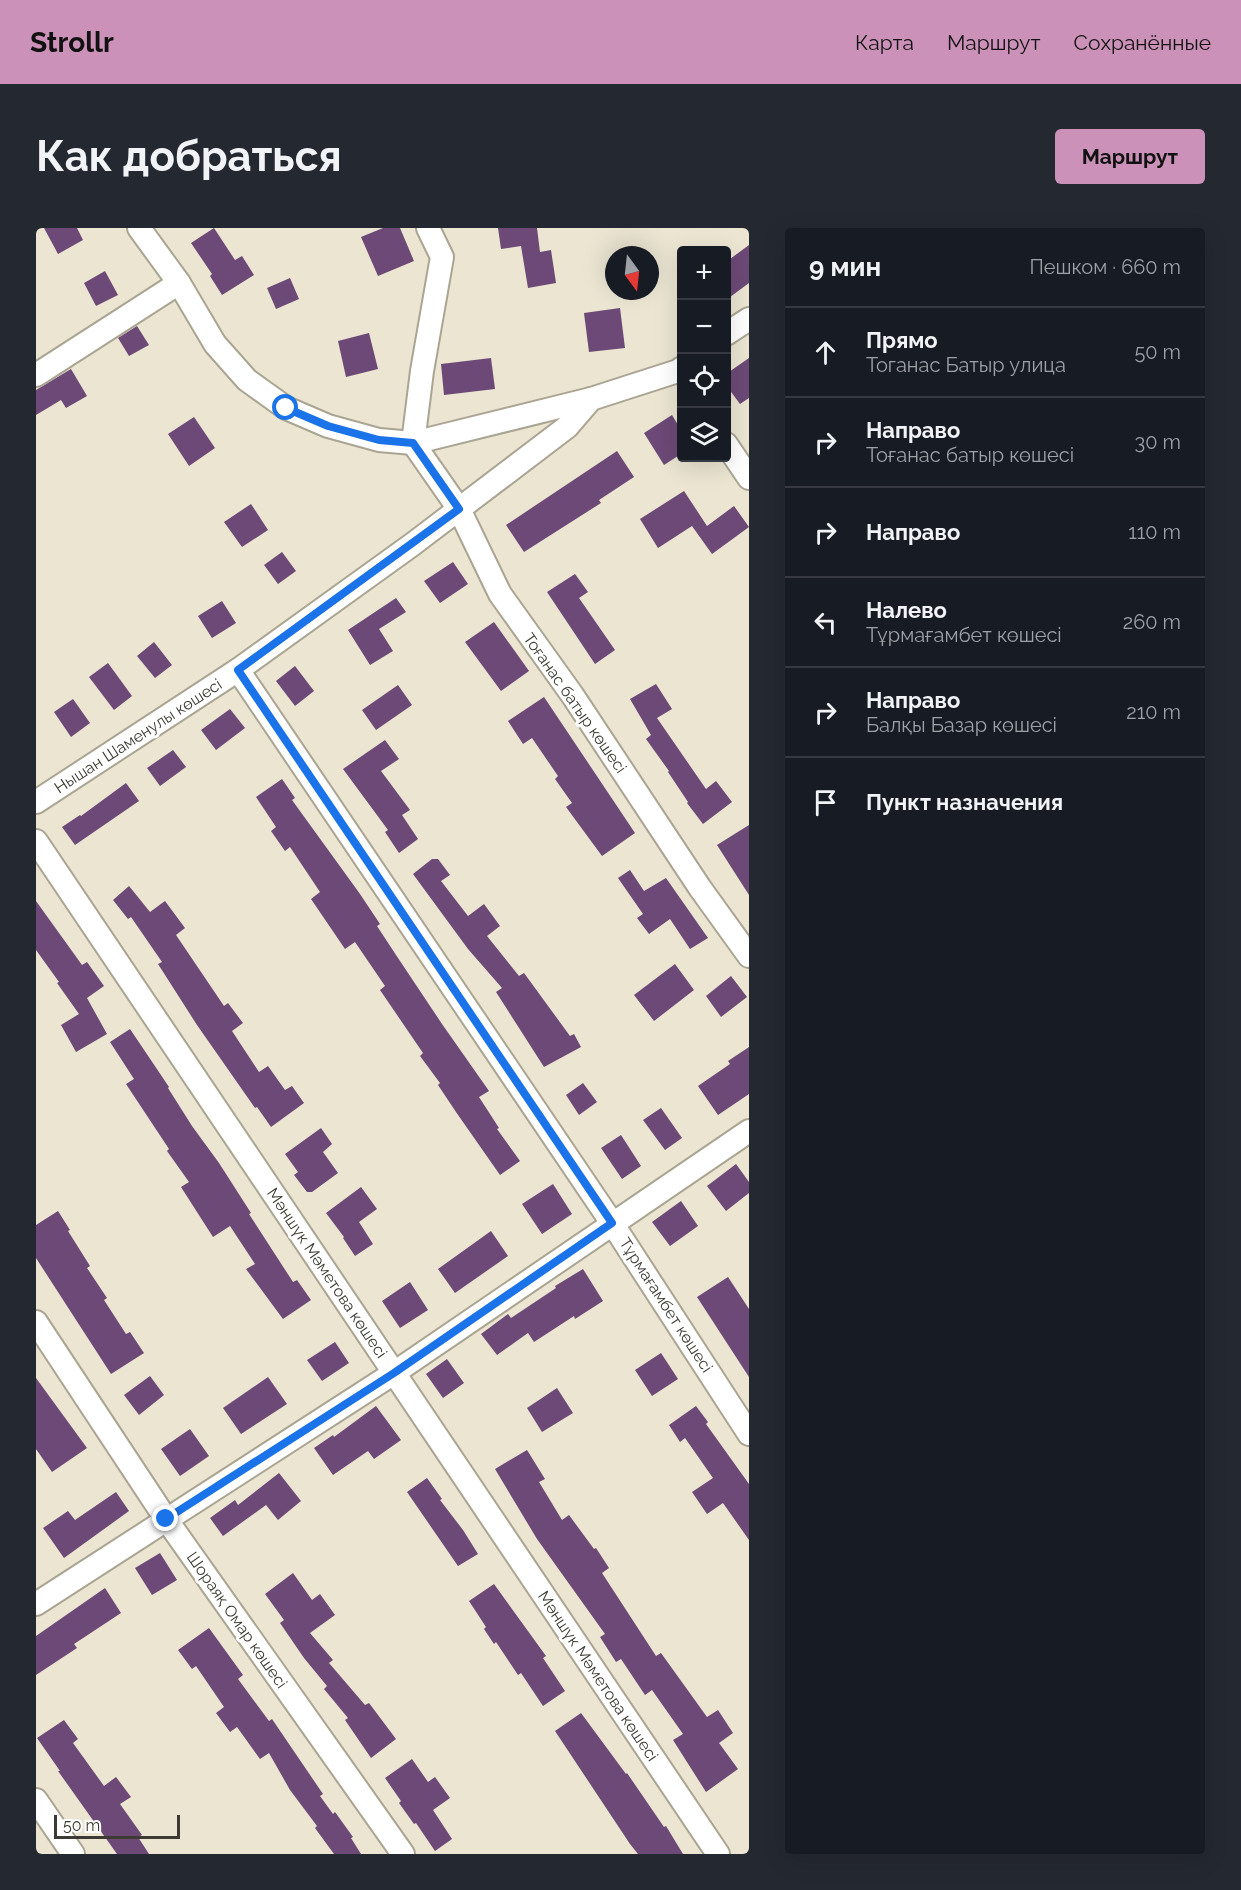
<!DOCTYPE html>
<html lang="ru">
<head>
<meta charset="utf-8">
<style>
  :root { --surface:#171b24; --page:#242831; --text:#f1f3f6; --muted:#9ea1a6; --line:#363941; --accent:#cb91b8 }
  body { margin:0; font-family:Raleway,sans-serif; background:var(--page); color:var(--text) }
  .controls { position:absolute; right:18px; top:18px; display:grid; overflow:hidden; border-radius:6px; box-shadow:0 6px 24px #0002 }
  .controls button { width:54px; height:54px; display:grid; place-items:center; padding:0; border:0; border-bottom:2px solid var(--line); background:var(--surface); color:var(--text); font:30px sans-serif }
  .compass { position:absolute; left:569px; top:18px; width:54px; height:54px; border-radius:50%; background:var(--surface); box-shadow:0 6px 24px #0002; rotate:165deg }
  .scale { position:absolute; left:18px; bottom:15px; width:126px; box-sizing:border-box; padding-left:6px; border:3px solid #3c3a32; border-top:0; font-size:16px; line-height:21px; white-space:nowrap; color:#3c3a32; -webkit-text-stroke:4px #fff; paint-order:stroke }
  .stop { position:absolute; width:18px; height:18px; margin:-14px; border:4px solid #1a73e8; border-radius:50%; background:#fff }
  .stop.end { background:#1a73e8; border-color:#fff; box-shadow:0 2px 6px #0008 }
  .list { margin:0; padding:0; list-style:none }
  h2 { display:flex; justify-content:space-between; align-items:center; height:78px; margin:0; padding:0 24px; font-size:26px }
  h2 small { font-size:20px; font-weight:400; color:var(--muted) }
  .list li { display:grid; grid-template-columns:39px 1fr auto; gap:18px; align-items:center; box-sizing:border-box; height:90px; padding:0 24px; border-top:2px solid var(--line) }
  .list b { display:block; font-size:22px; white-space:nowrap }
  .list p { margin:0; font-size:20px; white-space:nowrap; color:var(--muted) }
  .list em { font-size:20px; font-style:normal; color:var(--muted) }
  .icon { flex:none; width:33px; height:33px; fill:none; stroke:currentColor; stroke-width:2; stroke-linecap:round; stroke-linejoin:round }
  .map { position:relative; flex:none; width:713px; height:1626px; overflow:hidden; border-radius:6px }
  header { display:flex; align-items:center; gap:36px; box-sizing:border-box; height:84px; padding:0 30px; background:var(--accent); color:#111 }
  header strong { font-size:28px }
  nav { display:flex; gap:33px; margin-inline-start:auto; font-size:21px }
  .intro { display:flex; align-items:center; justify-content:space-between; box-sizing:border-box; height:144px; padding:0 36px }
  h1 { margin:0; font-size:42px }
  .button { padding:15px 27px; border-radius:6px; background:var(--accent); color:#111; font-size:21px; font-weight:700 }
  main { display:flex; gap:36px; padding:0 36px }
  aside { flex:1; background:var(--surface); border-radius:6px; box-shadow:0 6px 24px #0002 }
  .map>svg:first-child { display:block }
  .building { fill:#6c4976 }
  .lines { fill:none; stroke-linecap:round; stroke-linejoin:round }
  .minor-casing { stroke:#aaa492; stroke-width:26 }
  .minor { stroke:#fff; stroke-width:22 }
  .route { stroke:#1a73e8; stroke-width:8 }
  .labels { text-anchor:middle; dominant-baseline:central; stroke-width:6; stroke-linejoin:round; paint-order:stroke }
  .street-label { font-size:16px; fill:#3c3a32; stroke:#fff }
</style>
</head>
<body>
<header>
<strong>Strollr</strong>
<nav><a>Карта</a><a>Маршрут</a><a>Сохранённые</a></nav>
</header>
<div class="intro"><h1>Как добраться</h1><a class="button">Маршрут</a></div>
<main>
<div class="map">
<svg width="713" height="1626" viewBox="0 0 713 1626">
  <rect width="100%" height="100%" fill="#ebe5d2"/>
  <g class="building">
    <polygon points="8,0 41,0 47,12 22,26"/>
    <polygon points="178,0 199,32 206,28 218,47 186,67 174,48 176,46 155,15"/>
    <polygon points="347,0 364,0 378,33 342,48 325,9"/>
    <polygon points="462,0 501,0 504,24 515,22 520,55 492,60 485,18 465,21"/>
    <polygon points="713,17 713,55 690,72 690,34"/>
    <polygon points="69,43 82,67 60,78 48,55"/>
    <polygon points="254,50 263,71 240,81 231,60"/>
    <polygon points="584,80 589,120 553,124 548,85"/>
    <polygon points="101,98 113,117 93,128 82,110"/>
    <polygon points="333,105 342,141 310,149 302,113"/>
    <polygon points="455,130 459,161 408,167 405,136"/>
    <polygon points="713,130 713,170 704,176 690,157 690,146"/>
    <polygon points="35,141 51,168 30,180 25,172 0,187 0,162"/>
    <polygon points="636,187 645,202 645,226 628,237 608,205"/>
    <polygon points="158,189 179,220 153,238 132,206"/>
    <polygon points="581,223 598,249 563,272 565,275 488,324 470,297"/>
    <polygon points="648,263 671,298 698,278 713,299 676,326 656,298 622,320 604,291"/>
    <polygon points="215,276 232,302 206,319 188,294"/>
    <polygon points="246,324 260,343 242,356 228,337"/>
    <polygon points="417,334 432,356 404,375 388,353"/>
    <polygon points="539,346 552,364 543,370 579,422 559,436 511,364"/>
    <polygon points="360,370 370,384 343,401 357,423 334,437 312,402"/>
    <polygon points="186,373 200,395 176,410 162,388"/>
    <polygon points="458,394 493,443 465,463 429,414"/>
    <polygon points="118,414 136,437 119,450 101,428"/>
    <polygon points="72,435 96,468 78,482 53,449"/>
    <polygon points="259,438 278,463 259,478 240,453"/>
    <polygon points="620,456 636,481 621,490 670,561 680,553 696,574 667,596 651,575 652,574 632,544 633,543 610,511 615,507 594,471"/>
    <polygon points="362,457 376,477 340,502 326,482"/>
    <polygon points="508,469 599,605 566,628 530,579 536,575 519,551 522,548 496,510 487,516 472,493"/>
    <polygon points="37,471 54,495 35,509 18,484"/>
    <polygon points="194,481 209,500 180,522 165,502"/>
    <polygon points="349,512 363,531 345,543 374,582 366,587 382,611 363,625 349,604 352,602 307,541"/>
    <polygon points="137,522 150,539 124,558 111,540"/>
    <polygon points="246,551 259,570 256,572 324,666 344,696 341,698 360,727 406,796 453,863 443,869 463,900 461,901 484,933 464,947 420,884 402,857 404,855 384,828 387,825 344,762 349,758 319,714 309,721 275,671 284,664 254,619 249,623 235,603 240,599 220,569"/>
    <polygon points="90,555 103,573 39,617 26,599 44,587 45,588"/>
    <polygon points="713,597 713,667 681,617"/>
    <polygon points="396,631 402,631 414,647 405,653 432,688 448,676 464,698 451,708 483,748 488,745 534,808 538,806 545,819 508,839 460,764 466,760 432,721 377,646"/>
    <polygon points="594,642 608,663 630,650 672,710 654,721 634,691 613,706 601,690 607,686 582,650"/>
    <polygon points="93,658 114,684 129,673 149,700 140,707 188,778 192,775 207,795 196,803 223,844 232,838 249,862 256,858 268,875 235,899 221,879 219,880 161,797 122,736 126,734 95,689 92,691 77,672"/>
    <polygon points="0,673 46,737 51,734 68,758 51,770 71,806 40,824 25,797 43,786 21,755 23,754 0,722"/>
    <polygon points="639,736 658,762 618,793 598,767"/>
    <polygon points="695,748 711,769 685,789 670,768"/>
    <polygon points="94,801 133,859 132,860 156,898 183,935 215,985 213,986 257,1054 261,1052 275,1072 247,1091 210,1041 219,1036 194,998 177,1009 145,959 153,954 131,923 133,921 90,856 98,851 74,814"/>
    <polygon points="713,819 713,866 682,887 662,858 694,836 692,833"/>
    <polygon points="547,855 561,874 543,887 530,867"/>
    <polygon points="625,880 646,910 629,922 607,892"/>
    <polygon points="285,900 296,916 287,924 302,945 276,964 271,964 258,947 262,944 249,926"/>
    <polygon points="585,907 605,938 586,951 565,920"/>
    <polygon points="700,936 713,954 713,965 690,983 671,958"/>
    <polygon points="517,956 536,986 506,1006 486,976"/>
    <polygon points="325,959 341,981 323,994 337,1016 319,1028 307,1010 308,1009 290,985"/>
    <polygon points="645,973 662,998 634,1018 616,994"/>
    <polygon points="22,983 34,1002 32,1003 54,1038 51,1040 71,1070 68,1072 90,1106 94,1104 108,1125 75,1146 0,1030 0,997"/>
    <polygon points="455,1003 472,1028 419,1065 402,1041"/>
    <polygon points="547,1041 567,1073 539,1091 538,1088 498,1114 492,1105 461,1127 445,1106 472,1086 475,1090 520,1060 519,1058"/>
    <polygon points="692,1049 713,1081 713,1149 661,1069"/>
    <polygon points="374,1054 392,1082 364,1100 346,1073"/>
    <polygon points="299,1114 313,1135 286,1153 271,1132"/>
    <polygon points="625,1125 642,1151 616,1168 599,1142"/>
    <polygon points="411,1131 428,1155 407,1170 390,1146"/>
    <polygon points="114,1148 128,1167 103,1187 88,1167"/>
    <polygon points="232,1149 251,1176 205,1206 187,1180"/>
    <polygon points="0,1150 51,1220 16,1244 0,1221"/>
    <polygon points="521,1160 537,1185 506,1204 491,1180"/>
    <polygon points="340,1178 365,1212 338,1231 332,1223 297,1247 278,1220 297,1207 298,1209"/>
    <polygon points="660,1178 672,1194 670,1196 713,1256 713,1312 687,1275 671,1286 656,1264 677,1250 649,1210 644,1214 633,1197"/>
    <polygon points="154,1201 173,1228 144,1248 125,1221"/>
    <polygon points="491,1222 509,1251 503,1254 526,1292 533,1287 558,1321 560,1320 573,1340 566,1345 620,1428 625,1425 671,1489 682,1482 697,1505 683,1515 702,1541 670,1564 637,1512 647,1506 616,1462 609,1467 585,1431 580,1434 564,1409 569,1406 501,1311 459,1241"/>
    <polygon points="243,1245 265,1273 242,1292 230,1277 187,1308 174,1290 199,1272 202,1277"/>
    <polygon points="391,1250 406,1271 404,1272 427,1302 442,1326 422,1338 371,1264"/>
    <polygon points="80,1264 93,1283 28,1330 7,1300 32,1283 39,1292"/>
    <polygon points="124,1325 141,1352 116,1367 99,1340"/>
    <polygon points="257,1345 276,1372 284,1366 299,1387 274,1405 297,1432 293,1435 329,1477 333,1475 360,1511 335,1530 309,1492 312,1490 288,1461 291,1458 268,1430 244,1395 248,1392 229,1366"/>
    <polygon points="458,1356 510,1428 507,1430 529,1463 507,1478 485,1445 482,1447 460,1414 458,1416 448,1401 450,1399 433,1373"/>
    <polygon points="69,1360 85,1385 38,1416 41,1420 0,1447 0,1408"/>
    <polygon points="173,1400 207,1447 202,1451 233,1493 236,1491 287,1566 284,1568 297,1586 299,1584 317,1609 315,1610 325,1626 298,1626 279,1600 281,1598 254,1562 233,1525 224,1531 201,1499 194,1504 180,1485 188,1479 160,1438 156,1441 142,1422"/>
    <polygon points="545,1485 590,1546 591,1545 628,1599 630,1598 647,1626 602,1626 594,1616 519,1503"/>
    <polygon points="28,1492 42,1511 37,1515 68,1558 80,1549 95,1569 84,1576 106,1607 102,1609 113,1626 81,1626 22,1543 24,1543 1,1510"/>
    <polygon points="376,1531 392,1554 399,1549 414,1570 397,1582 416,1611 399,1623 380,1595 378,1596 363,1575 365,1573 349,1550"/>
  </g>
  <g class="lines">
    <defs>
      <g id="minor">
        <polyline points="103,0 143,55 179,116 211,152 250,180 292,198 343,212 377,215 555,171 642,143 646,140"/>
        <polyline points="392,0 406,29 386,143 377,215 423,281 464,366 537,468 664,660 713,728"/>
        <polyline points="690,106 713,91"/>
        <polyline points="0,147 143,55"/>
        <polyline points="690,216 713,250"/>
        <polyline points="202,442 576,995 713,1206"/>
        <polyline points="0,574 202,442 377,316 531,199 555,171"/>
        <polyline points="0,613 682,1626"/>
        <polyline points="0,1094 130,1291 367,1626"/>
        <polyline points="0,1376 358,1145 713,903"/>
        <polyline points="0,1572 37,1626"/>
      </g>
    </defs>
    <use href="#minor" class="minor-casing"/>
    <use href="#minor" class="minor"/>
  </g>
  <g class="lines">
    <polyline class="route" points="130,1291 358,1145 576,995 202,442 423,281 377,215 343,212 292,198 250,180"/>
  </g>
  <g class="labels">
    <g class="street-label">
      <text transform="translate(539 475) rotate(55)">Тоғанас батыр көшесі</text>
      <text transform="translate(102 508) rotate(-33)">Нышан Шаменулы көшесі</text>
      <text transform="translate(291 1045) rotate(56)">Мәншүк Мәметова көшесі</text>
      <text transform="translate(630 1077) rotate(57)">Тұрмағамбет көшесі</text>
      <text transform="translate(201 1392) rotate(55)">Шораяқ Омар көшесі</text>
      <text transform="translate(562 1448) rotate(56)">Мәншүк Мәметова көшесі</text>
    </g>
  </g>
</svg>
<div class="controls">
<button>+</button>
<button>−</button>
<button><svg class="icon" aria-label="locate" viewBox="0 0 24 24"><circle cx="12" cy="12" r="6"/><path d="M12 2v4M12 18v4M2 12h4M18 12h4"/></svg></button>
<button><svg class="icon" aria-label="layers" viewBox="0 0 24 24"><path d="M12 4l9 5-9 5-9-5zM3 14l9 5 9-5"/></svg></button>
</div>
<svg class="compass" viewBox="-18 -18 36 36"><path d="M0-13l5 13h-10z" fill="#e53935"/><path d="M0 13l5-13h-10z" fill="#9ea1a6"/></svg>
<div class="scale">50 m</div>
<div class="stop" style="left:250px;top:180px"></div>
<div class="stop end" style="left:130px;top:1291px"></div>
</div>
<aside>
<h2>9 мин<small>Пешком · 660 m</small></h2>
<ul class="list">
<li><svg class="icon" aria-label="ahead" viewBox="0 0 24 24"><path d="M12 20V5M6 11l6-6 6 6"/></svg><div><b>Прямо</b><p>Тоганас Батыр улица</p></div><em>50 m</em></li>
<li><svg class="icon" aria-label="right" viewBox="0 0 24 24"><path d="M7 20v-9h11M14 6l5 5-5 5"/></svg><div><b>Направо</b><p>Тоғанас батыр көшесі</p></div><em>30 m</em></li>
<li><svg class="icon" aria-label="right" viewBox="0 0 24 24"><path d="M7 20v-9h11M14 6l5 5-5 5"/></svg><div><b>Направо</b></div><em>110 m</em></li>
<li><svg class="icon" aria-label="left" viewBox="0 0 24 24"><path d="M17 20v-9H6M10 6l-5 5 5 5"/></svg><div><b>Налево</b><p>Тұрмағамбет көшесі</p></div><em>260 m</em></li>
<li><svg class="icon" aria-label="right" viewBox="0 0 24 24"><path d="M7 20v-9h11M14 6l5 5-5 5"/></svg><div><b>Направо</b><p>Балқы Базар көшесі</p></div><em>210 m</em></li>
<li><svg class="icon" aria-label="arrive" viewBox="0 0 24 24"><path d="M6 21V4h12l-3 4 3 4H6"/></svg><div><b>Пункт назначения</b></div></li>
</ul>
</aside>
</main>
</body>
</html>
